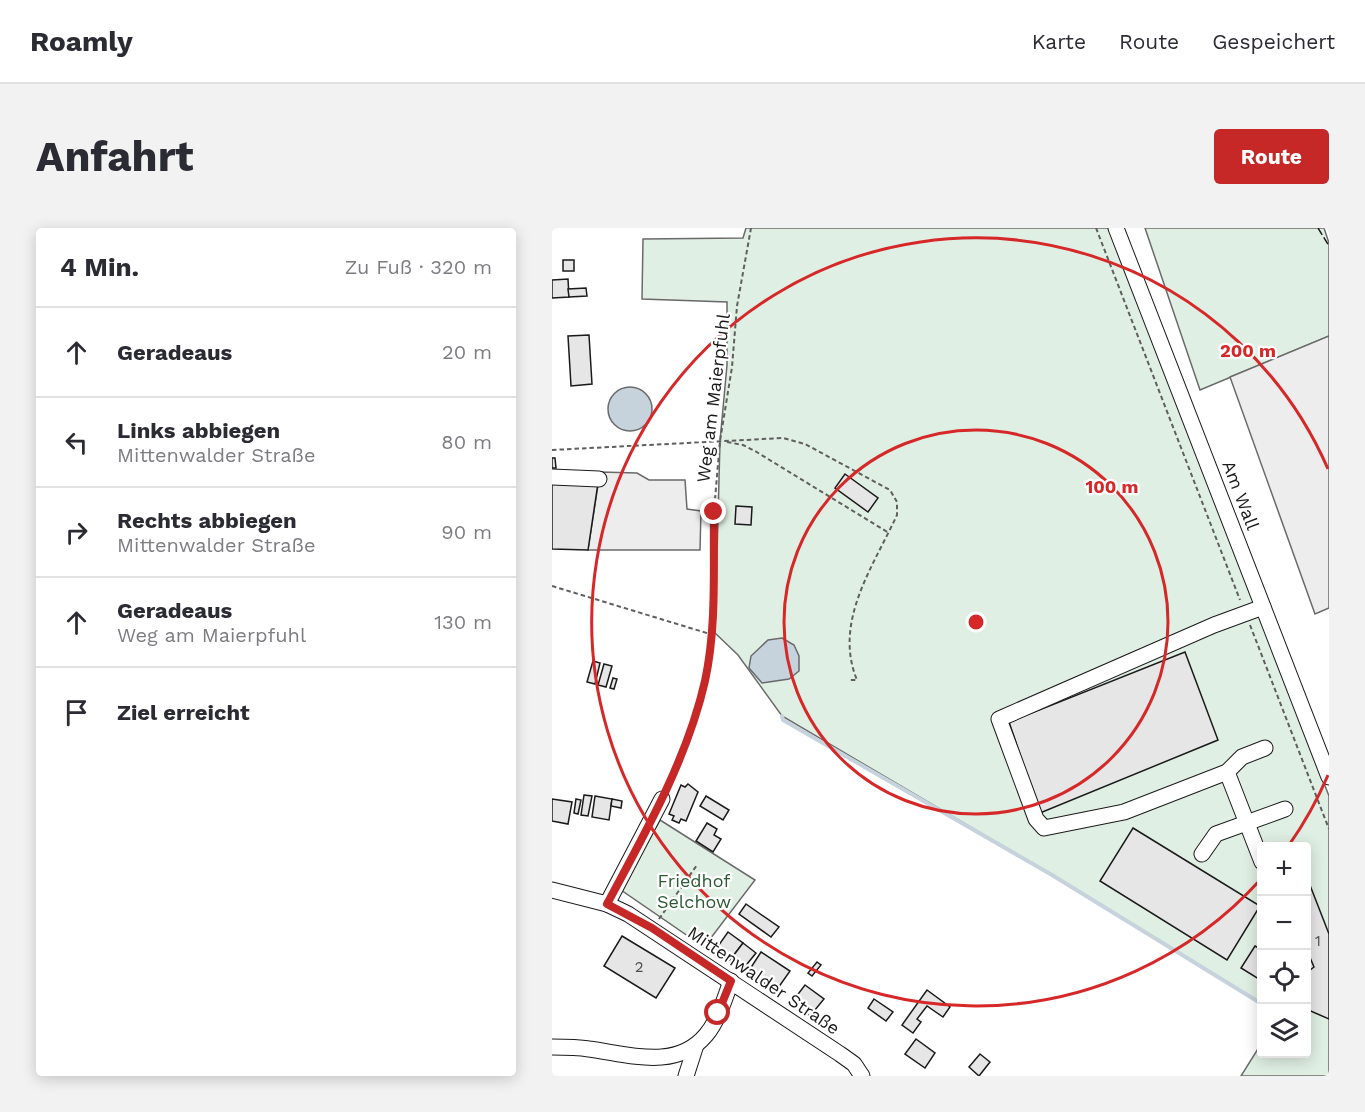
<!DOCTYPE html>
<html lang="de">
<head>
<meta charset="utf-8">
<style>
  :root { --surface:#fff; --page:#f2f2f3; --text:#2b2b33; --muted:#7c7c81; --line:#e1e1e2; --accent:#c62828 }
  body { margin:0; font-family:"Work Sans",sans-serif; background:var(--page); color:var(--text) }
  .controls { position:absolute; right:18px; bottom:18px; display:grid; overflow:hidden; border-radius:6px; box-shadow:0 3px 15px #0003 }
  .controls button { width:54px; height:54px; display:grid; place-items:center; padding:0; border:0; border-bottom:2px solid var(--line); background:var(--surface); color:var(--text); font:30px sans-serif }
  .stop { position:absolute; width:18px; height:18px; margin:-14px; border:4px solid #c62828; border-radius:50%; background:#fff }
  .stop.end { background:#c62828; border-color:#fff; box-shadow:0 2px 6px #0008 }
  .list { margin:0; padding:0; list-style:none }
  h2 { display:flex; justify-content:space-between; align-items:center; height:78px; margin:0; padding:0 24px; font-size:26px }
  h2 small { font-size:20px; font-weight:400; color:var(--muted) }
  .list li { display:grid; grid-template-columns:39px 1fr auto; gap:18px; align-items:center; box-sizing:border-box; height:90px; padding:0 24px; border-top:2px solid var(--line) }
  .list b { display:block; font-size:22px; white-space:nowrap }
  .list p { margin:0; font-size:20px; white-space:nowrap; color:var(--muted) }
  .list em { font-size:20px; font-style:normal; color:var(--muted) }
  .icon { flex:none; width:33px; height:33px; fill:none; stroke:currentColor; stroke-width:2; stroke-linecap:round; stroke-linejoin:round }
  .map { position:relative; flex:none; width:777px; height:848px; overflow:hidden; border-radius:6px }
  header { display:flex; align-items:center; gap:36px; box-sizing:border-box; height:84px; padding:0 30px; background:var(--surface); border-bottom:2px solid var(--line) }
  header strong { font-size:28px }
  nav { display:flex; gap:33px; margin-inline-start:auto; font-size:21px }
  .intro { display:flex; align-items:center; justify-content:space-between; box-sizing:border-box; height:144px; padding:0 36px }
  h1 { margin:0; font-size:42px }
  .button { padding:15px 27px; border-radius:6px; background:var(--accent); color:#fff; font-size:21px; font-weight:700 }
  main { display:flex; gap:36px; padding:0 36px }
  aside { flex:1; background:var(--surface); border-radius:6px; box-shadow:0 3px 15px #0003 }
  .map>svg:first-child { display:block }
  .green { fill:#e0efe3; stroke:#6a6a6a; stroke-width:1.5 }
  .parking { fill:#ededed; stroke:#6a6a6a; stroke-width:1.5 }
  .water { fill:#c6d2dc; stroke:#6a6a6a; stroke-width:1.5 }
  .lines { fill:none; stroke-linecap:round; stroke-linejoin:round }
  .stream { stroke:#c6d2dc; stroke-width:4 }
  .building { fill:#e6e6e6; stroke:#1a1a1a; stroke-width:1.5 }
  .minor-casing { stroke:#1a1a1a; stroke-width:17 }
  .path { stroke:#5f5f5f; stroke-width:2; stroke-dasharray:4.5 3; stroke-linecap:butt }
  .minor { stroke:#fff; stroke-width:15 }
  .fence { stroke:#1a1a1a; stroke-width:1.5; stroke-dasharray:8 3; stroke-linecap:butt }
  .route { stroke:#c62828; stroke-width:8 }
  .ring { fill:none; stroke:#d62828; stroke-width:3 }
  .labels { text-anchor:middle; dominant-baseline:central; stroke-width:4.5; stroke-linejoin:round; paint-order:stroke }
  .number-label { font-size:15px; fill:#4d4d4d }
  .street-label { font-size:18px; fill:#1a1a1a; stroke:#fff }
  .park-label { font-size:18px; fill:#2b5a34; stroke:#fff }
  .centre { fill:#d62828; stroke:#fff; stroke-width:3 }
  .ring-label { font-size:18px; text-anchor:middle; font-weight:bold; fill:#d62828; stroke:#fff; stroke-width:4.5; stroke-linejoin:round; paint-order:stroke }
</style>
</head>
<body>
<header>
<strong>Roamly</strong>
<nav><a>Karte</a><a>Route</a><a>Gespeichert</a></nav>
</header>
<div class="intro"><h1>Anfahrt</h1><a class="button">Route</a></div>
<main>
<aside>
<h2>4 Min.<small>Zu Fuß · 320 m</small></h2>
<ul class="list">
<li><svg class="icon" aria-label="ahead" viewBox="0 0 24 24"><path d="M12 20V5M6 11l6-6 6 6"/></svg><div><b>Geradeaus</b></div><em>20 m</em></li>
<li><svg class="icon" aria-label="left" viewBox="0 0 24 24"><path d="M17 20v-9H6M10 6l-5 5 5 5"/></svg><div><b>Links abbiegen</b><p>Mittenwalder Straße</p></div><em>80 m</em></li>
<li><svg class="icon" aria-label="right" viewBox="0 0 24 24"><path d="M7 20v-9h11M14 6l5 5-5 5"/></svg><div><b>Rechts abbiegen</b><p>Mittenwalder Straße</p></div><em>90 m</em></li>
<li><svg class="icon" aria-label="ahead" viewBox="0 0 24 24"><path d="M12 20V5M6 11l6-6 6 6"/></svg><div><b>Geradeaus</b><p>Weg am Maierpfuhl</p></div><em>130 m</em></li>
<li><svg class="icon" aria-label="arrive" viewBox="0 0 24 24"><path d="M6 21V4h12l-3 4 3 4H6"/></svg><div><b>Ziel erreicht</b></div></li>
</ul>
</aside>
<div class="map">
<svg width="777" height="848" viewBox="0 0 777 848">
  <rect width="100%" height="100%" fill="#fff"/>
  <g class="green">
    <polygon points="194,0 558,0 777,568 777,848 689,848 709,816 710,826 754,826 754,618 710,618 709,776 500,647 230,488 186,427 163,405 168,213 175,137 175,74 90,71 91,11 191,10"/>
    <polygon points="593,0 772,0 777,15 777,108 648,162"/>
    <polygon points="108,592 203,652 152,719 69,662"/>
  </g>
  <g class="parking">
    <polygon points="777,108 777,380 763,386 678,149"/>
    <polygon points="48,244 85,245 97,252 133,252 135,281 149,283 148,322 36,322"/>
  </g>
  <g class="water">
    <circle cx="78" cy="181" r="22"/>
    <polygon points="230,410 242,417 247,428 247,443 237,451 210,455 197,440 199,428 216,412"/>
  </g>
  <g class="lines">
    <polyline class="stream" points="230,488 231,492 500,647 710,776"/>
  </g>
  <g class="building">
    <rect x="11" y="32" width="11" height="11"/>
    <polygon points="16,51 17,69 0,70 0,52"/>
    <polygon points="34,60 35,68 17,69 16,61"/>
    <polygon points="37,107 40,156 19,158 16,108"/>
    <polygon points="0,230 3,230 4,240 0,240"/>
    <polygon points="293,246 326,270 316,284 283,260"/>
    <polygon points="0,254 46,255 36,322 0,321"/>
    <polygon points="184,278 200,279 199,297 183,296"/>
    <polygon points="633,424 666,512 488,585 457,494"/>
    <polygon points="41,433 48,435 43,456 35,454"/>
    <polygon points="52,436 60,438 54,459 46,457"/>
    <polygon points="61,450 65,451 62,461 58,460"/>
    <polygon points="136,556 146,564 134,593 129,591 127,595 120,592 122,588 117,586 129,557 133,559"/>
    <polygon points="32,567 40,568 36,588 29,587"/>
    <polygon points="43,568 60,571 57,592 40,589"/>
    <polygon points="154,568 177,582 171,592 148,578"/>
    <polygon points="0,571 20,574 16,596 0,593"/>
    <polygon points="24,571 29,572 26,586 22,585"/>
    <polygon points="60,571 70,573 69,580 59,578"/>
    <polygon points="155,595 165,601 162,607 169,611 161,624 144,613"/>
    <polygon points="581,600 708,678 675,732 548,653"/>
    <polygon points="754,647 777,706 777,791 754,781 754,745 762,739 754,720"/>
    <polygon points="194,676 227,699 219,709 187,686"/>
    <polygon points="176,704 191,715 178,732 164,721"/>
    <polygon points="70,708 123,740 104,770 52,738"/>
    <polygon points="191,715 204,725 191,741 178,732"/>
    <polygon points="703,718 710,722 710,753 689,740"/>
    <polygon points="209,724 238,743 224,763 196,744"/>
    <polygon points="265,734 269,737 260,748 256,745"/>
    <polygon points="253,757 272,771 258,788 240,774"/>
    <polygon points="375,762 398,779 391,789 375,778 365,791 369,794 361,805 350,797"/>
    <polygon points="322,771 341,784 334,793 316,780"/>
    <polygon points="364,811 383,825 373,840 353,826"/>
    <polygon points="428,826 438,834 427,848 417,839"/>
  </g>
  <g class="lines">
    <defs>
      <g id="minor">
        <polyline points="564,0 777,549"/>
        <polyline points="0,249 47,251"/>
        <polyline points="711,379 662,397 447,491 484,591 492,600 572,584 675,544 690,529 713,520"/>
        <polyline points="675,544 710,634"/>
        <polyline points="650,626 664,606 733,581"/>
        <polyline points="0,662 55,676 76,686 288,826 302,836 310,848"/>
        <polyline points="55,676 110,571"/>
        <path d="M0,819C12,819 25,819 37,821C76,826 124,843 154,807C166,793 173,770 179,753"/>
        <polyline points="134,848 144,817"/>
      </g>
    </defs>
    <use href="#minor" class="minor-casing"/>
    <g class="path">
      <polyline points="544,0 688,372"/>
      <polyline points="175,214 191,217 203,223 337,305"/>
      <path d="M0,222L231,210L253,216L338,262L345,274V287C321,339 281,394 305,452H298"/>
      <polyline points="0,358 158,406"/>
      <polyline points="698,397 777,601"/>
      <polyline points="115,557 143,486 157,429 162,283 168,213 180,139 185,78 199,0"/>
      <polyline points="107,691 145,637"/>
    </g>
    <use href="#minor" class="minor"/>
    <polyline class="fence" points="766,0 777,18"/>
  </g>
  <g class="lines">
    <path class="route" d="M162,284C161,339 165,398 153,453C135,532 93,605 55,676L100,700L179,753L166,785"/>
  </g>
  <g class="ring">
    <circle cx="424" cy="394" r="192"/>
    <path d="M776 547A384 384 0 0 1 737 617M709 651A384 384 0 1 1 776 241"/>
  </g>
  <g class="labels">
    <g class="number-label">
      <text x="766" y="713">1</text>
      <text x="87" y="739">2</text>
    </g>
    <g class="street-label">
      <text transform="translate(161 170) rotate(-83)">Weg am Maierpfuhl</text>
      <text transform="translate(689 267) rotate(69)">Am Wall</text>
      <text transform="translate(212 752) rotate(34)">Mittenwalder Straße</text>
    </g>
    <g class="park-label">
      <text x="142" y="652">Friedhof<tspan x="142" dy="21">Selchow</tspan></text>
    </g>
  </g>
  <circle cx="424" cy="394" r="9" class="centre"/>
  <g class="ring-label">
    <text x="696" y="129">200 m</text>
    <text x="560" y="265">100 m</text>
  </g>
</svg>
<div class="controls">
<button>+</button>
<button>−</button>
<button><svg class="icon" aria-label="locate" viewBox="0 0 24 24"><circle cx="12" cy="12" r="6"/><path d="M12 2v4M12 18v4M2 12h4M18 12h4"/></svg></button>
<button><svg class="icon" aria-label="layers" viewBox="0 0 24 24"><path d="M12 4l9 5-9 5-9-5zM3 14l9 5 9-5"/></svg></button>
</div>
<div class="stop" style="left:166px;top:785px"></div>
<div class="stop end" style="left:162px;top:284px"></div>
</div>
</main>
</body>
</html>
